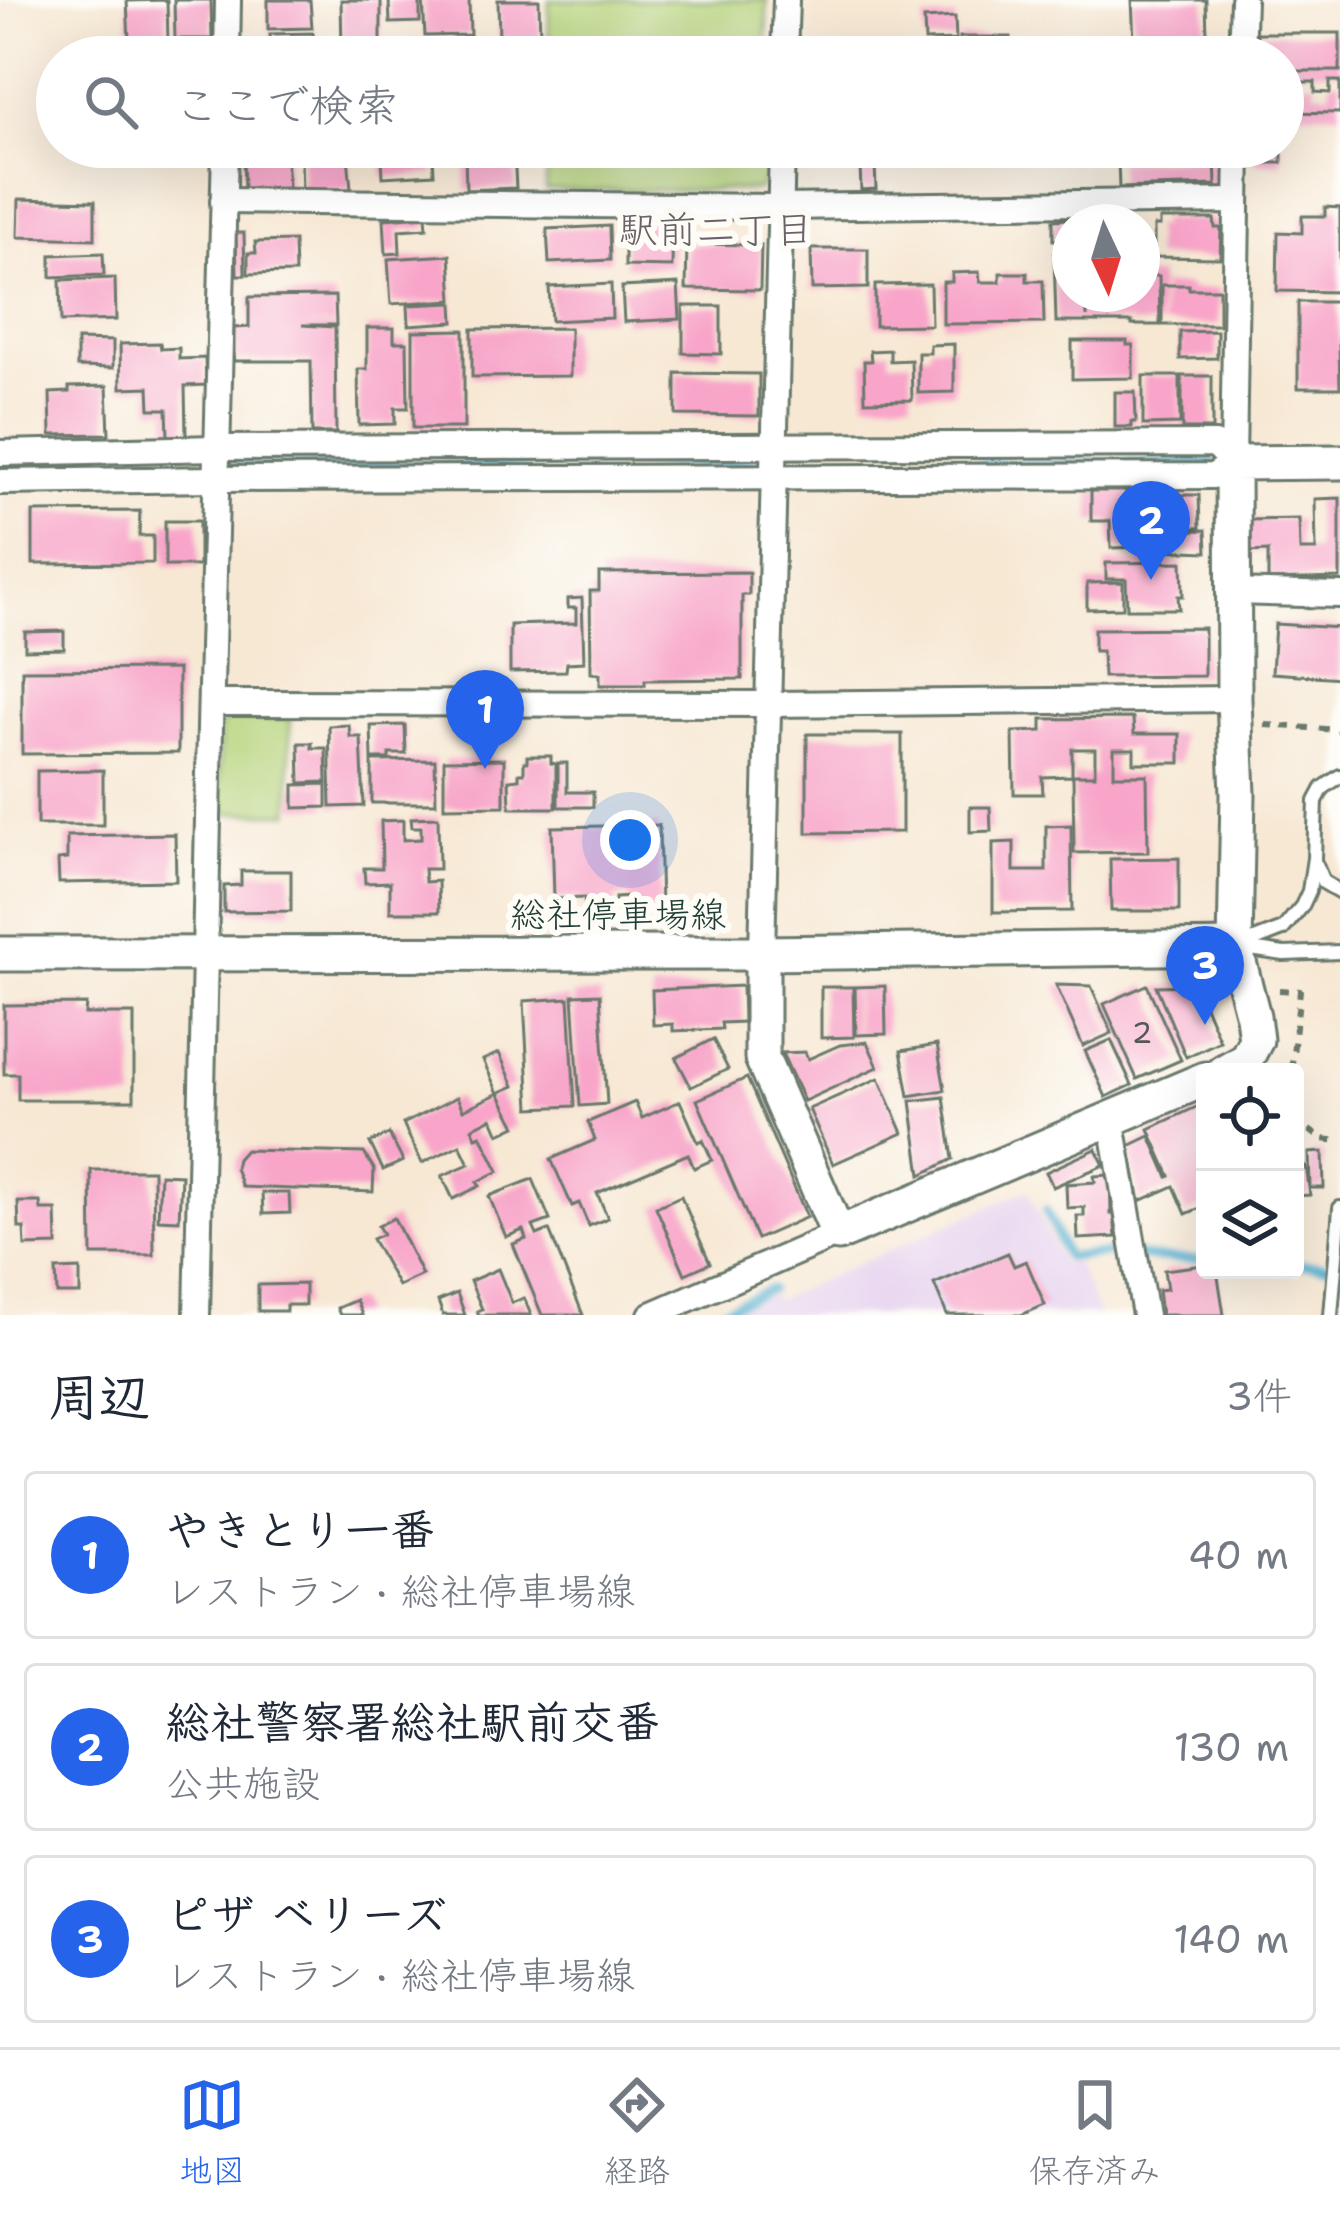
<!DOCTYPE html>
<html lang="ja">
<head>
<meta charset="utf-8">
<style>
  :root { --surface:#fff; --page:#f2f2f3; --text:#1f2937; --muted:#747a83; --line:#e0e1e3; --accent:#2563eb }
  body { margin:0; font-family:"Shantell Sans","Klee One",sans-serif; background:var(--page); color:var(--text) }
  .controls { position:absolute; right:36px; bottom:36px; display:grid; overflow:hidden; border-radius:12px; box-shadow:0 12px 48px #0002 }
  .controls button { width:108px; height:108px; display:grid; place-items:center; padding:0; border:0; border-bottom:3px solid var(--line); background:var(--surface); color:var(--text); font:60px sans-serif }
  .compass { position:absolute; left:1052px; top:204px; width:108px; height:108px; border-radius:50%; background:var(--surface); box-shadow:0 12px 48px #0002; rotate:176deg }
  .you { position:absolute; left:630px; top:840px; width:42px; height:42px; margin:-30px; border:9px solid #fff; border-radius:50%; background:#1a73e8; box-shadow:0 0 0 18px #1a73e833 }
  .badge { display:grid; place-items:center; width:78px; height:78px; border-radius:50%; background:var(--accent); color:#fff; font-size:39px; font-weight:700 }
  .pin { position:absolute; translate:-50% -99px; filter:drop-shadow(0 3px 6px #0008) }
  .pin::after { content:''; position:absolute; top:63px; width:42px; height:36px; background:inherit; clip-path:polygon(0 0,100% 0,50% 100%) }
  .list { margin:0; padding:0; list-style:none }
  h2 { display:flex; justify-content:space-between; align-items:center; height:156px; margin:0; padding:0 48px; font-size:51px }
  h2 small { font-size:39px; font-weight:400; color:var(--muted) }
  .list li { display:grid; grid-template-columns:78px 1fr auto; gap:36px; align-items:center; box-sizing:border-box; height:168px; margin:0 24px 24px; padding:0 24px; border:3px solid var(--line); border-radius:12px }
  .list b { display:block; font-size:45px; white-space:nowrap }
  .list p { margin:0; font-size:39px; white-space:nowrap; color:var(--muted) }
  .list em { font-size:39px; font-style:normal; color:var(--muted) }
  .icon { flex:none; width:66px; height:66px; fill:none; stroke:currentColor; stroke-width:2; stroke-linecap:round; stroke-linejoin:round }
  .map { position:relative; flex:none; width:1340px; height:1315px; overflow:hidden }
  .search { position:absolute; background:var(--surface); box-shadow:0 12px 48px #0002; left:36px; right:36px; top:36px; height:132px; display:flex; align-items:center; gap:30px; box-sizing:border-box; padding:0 42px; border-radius:66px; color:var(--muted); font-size:45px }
  .sheet { height:732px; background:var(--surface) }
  nav { display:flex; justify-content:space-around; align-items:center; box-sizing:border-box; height:168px; border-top:3px solid var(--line); background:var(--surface); font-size:33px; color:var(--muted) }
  nav a { display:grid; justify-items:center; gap:6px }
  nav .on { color:var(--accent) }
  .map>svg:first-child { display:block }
  .built { fill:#e6d2f0 }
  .green { fill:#b5d37a; stroke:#6a8857; stroke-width:3 }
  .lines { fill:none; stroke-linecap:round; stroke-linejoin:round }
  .stream { stroke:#54b0d2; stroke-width:9 }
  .building { fill:#f8a5c9 }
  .lane-casing { stroke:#6b796c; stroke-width:18 }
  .street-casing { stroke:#6b796c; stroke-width:30 }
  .secondary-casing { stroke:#6b796c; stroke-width:39 }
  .path { stroke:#6b796c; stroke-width:6; stroke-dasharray:9 9; stroke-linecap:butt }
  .lane { stroke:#fff; stroke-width:12 }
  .street { stroke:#fff; stroke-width:24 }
  .secondary { stroke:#fff; stroke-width:33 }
  .labels { text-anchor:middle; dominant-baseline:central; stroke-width:12; stroke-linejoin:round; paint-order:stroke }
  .number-label { font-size:30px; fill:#555759 }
  .street-label { font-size:36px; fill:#1f3d34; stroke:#fdfcf7 }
  .neighbourhood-label { font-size:39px; fill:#6b6168; stroke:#fdfcf7 }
</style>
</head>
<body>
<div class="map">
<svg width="1340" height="1315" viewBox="0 0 1340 1315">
  <rect width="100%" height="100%" fill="#fdfcf7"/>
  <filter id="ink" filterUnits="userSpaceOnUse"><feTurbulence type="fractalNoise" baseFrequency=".00833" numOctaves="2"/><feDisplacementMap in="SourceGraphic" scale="24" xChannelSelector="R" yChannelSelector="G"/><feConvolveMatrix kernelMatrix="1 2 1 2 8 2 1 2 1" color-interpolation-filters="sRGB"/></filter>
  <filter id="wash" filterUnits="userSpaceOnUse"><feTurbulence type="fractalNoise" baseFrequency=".004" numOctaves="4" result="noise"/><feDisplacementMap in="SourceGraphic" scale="48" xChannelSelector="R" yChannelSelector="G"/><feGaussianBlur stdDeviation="2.7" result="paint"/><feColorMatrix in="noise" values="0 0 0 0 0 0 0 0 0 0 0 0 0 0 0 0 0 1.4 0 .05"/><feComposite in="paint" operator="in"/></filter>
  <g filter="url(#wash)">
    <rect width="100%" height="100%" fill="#f7e8d4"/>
    <polygon class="built" points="1028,1190 1062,1264 1076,1262 1099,1315 725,1315 772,1294 776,1300"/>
    <g class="green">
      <polygon points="549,0 767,0 766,57 548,57"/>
      <polygon points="547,147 765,147 764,183 757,190 546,190"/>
      <polygon points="230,718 290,718 290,813 220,813 220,727"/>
    </g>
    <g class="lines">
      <g class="stream">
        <polyline points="792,463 1212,463"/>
        <polyline points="232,466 756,463"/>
        <polyline points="19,467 197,466"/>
        <polyline points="1046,1210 1066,1257 1123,1252 1153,1258 1205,1260"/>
        <polyline points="1295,1264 1340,1266"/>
        <polyline points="710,1315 770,1289"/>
      </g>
    </g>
    <g id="blocks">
      <g class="building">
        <polygon points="167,0 168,42 129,41 127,1"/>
        <polygon points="174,0 211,0 212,39 175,39"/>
        <polygon points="268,0 310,0 312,28 268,29"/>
        <polygon points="341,0 381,0 381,52 342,52"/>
        <polygon points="389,0 420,0 420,22 390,23"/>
        <polygon points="423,0 469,0 470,35 425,36"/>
        <polygon points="498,0 539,0 540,38 499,39"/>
        <polygon points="1132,0 1206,0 1207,38 1134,41"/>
        <polygon points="955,17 956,40 925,41 924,19"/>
        <polygon points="313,33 314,57 271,57 270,34"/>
        <polygon points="1257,33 1340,33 1340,71 1283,71 1283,57 1257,57"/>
        <polygon points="960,37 1011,37 1012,51 960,52"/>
        <polygon points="1170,48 1171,57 1134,57 1134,49"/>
        <polygon points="1330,81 1340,81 1340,113 1283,112 1283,82 1315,82 1315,92 1330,93"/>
        <polygon points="817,147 854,147 855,157 817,159"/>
        <polygon points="1190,147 1219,147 1220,155 1190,156"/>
        <polygon points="1255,147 1282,147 1282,163 1254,163"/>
        <polygon points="514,151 516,188 466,190 465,153"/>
        <polygon points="243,153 286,153 288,188 244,191"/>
        <polygon points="433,155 434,174 383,177 382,157"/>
        <polygon points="301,156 348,156 351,189 302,192"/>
        <polygon points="1215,159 1216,185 1119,188 1118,161"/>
        <polygon points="875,164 876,189 861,190 860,165"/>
        <polygon points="19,199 95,201 95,239 18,237"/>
        <polygon points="1325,207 1340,208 1340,292 1277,291 1278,232 1302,233 1302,216 1325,216"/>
        <polygon points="426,216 427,228 399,230 400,253 386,254 384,219"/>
        <polygon points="1070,219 1070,239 1053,240 1053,220"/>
        <polygon points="1160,219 1214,219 1215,228 1221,228 1220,258 1154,257 1154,226 1160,226"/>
        <polygon points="625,222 673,222 672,267 625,266"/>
        <polygon points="609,226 610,260 549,263 547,229"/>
        <polygon points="236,233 244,233 245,275 237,275"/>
        <polygon points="294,241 295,273 248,274 248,253 256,253 255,242"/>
        <polygon points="687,244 761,245 760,290 686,289"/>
        <polygon points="811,249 868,249 868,288 812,289"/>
        <polygon points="103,253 104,275 51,277 51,255"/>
        <polygon points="1054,254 1070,254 1070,294 1086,294 1087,317 1088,294 1142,294 1142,276 1159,276 1160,325 1132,325 1132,322 1056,322"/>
        <polygon points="450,255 453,300 391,304 388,259"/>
        <polygon points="979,272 980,282 1000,282 1000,273 1027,273 1027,281 1043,281 1044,323 943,324 943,282 952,282 952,273"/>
        <polygon points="115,278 116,320 61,322 60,280"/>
        <polygon points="611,284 612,318 551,321 549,287"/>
        <polygon points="678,284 680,319 624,322 622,287"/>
        <polygon points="930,284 931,325 875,326 875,285"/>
        <polygon points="1162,285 1189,285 1189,289 1219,289 1219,325 1162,325"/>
        <polygon points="335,296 336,325 302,325 335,327 336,433 312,433 311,361 234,361 234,328 249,327 249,297"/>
        <polygon points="1298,302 1338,302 1340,388 1298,388"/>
        <polygon points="453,303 454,322 409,325 408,305"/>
        <polygon points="683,306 721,306 721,354 683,353"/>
        <polygon points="367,328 394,328 394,342 407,342 408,408 395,408 395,424 359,425 358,369 367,369"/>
        <polygon points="570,328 570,376 472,377 472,329"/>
        <polygon points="464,330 464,428 413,428 413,331"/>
        <polygon points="1217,331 1217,358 1180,359 1180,332"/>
        <polygon points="77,340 113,341 113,368 77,367"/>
        <polygon points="1072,341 1127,341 1127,345 1133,345 1133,378 1072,379"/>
        <polygon points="160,343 161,349 179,348 179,359 205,358 206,385 185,386 186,436 168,437 167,409 150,409 149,387 121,388 120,344"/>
        <polygon points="954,344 954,392 918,393 918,353 930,353 930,345"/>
        <polygon points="890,350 890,361 911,360 912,400 865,401 864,361 871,361 870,351"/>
        <polygon points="676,373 759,374 759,416 676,415"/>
        <polygon points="1143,376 1180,376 1180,424 1143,425"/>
        <rect x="1182" y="376" width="30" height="53"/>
        <polygon points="107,386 109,434 51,435 50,393 69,392 69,387"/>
        <polygon points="1115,392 1135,392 1136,422 1132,422 1132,427 1115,427"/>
        <polygon points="1091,491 1130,491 1130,500 1140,500 1140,506 1152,506 1152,547 1111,548 1110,521 1091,521"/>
        <polygon points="1159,495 1199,495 1200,528 1160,528"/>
        <polygon points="1340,498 1340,578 1268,580 1268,551 1247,552 1246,520 1299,519 1300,550 1316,550 1315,499"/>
        <polygon points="140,511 139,536 153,536 153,563 33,564 33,512"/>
        <rect x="165" y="521" width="34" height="45"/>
        <polygon points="1206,530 1207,552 1158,550 1158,531"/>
        <polygon points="1182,562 1183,596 1178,596 1179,609 1127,609 1126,579 1106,579 1106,563"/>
        <polygon points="749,572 749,595 742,595 742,679 645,680 645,685 600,685 600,674 591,673 590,591 599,591 599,573"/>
        <polygon points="1123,582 1123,608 1087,609 1087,583"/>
        <polygon points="582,598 584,662 567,663 566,671 510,672 510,625 576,623 576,608 568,608 568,599"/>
        <polygon points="1275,624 1340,628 1340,678 1272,673"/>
        <polygon points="1204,628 1204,676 1103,677 1102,651 1094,651 1094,629"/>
        <polygon points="64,631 64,649 25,650 25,632"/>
        <polygon points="178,669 178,753 22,754 22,670"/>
        <polygon points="1133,718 1134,734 1180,734 1180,763 1134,763 1134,749 1114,749 1114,775 1147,775 1148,852 1074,853 1073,775 1095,775 1095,749 1072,749 1072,776 1042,777 1043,794 1014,794 1013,732 1042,731 1042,719"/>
        <polygon points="349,725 350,737 361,737 364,806 331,807 329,726"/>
        <polygon points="405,725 406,754 389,754 389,759 372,759 371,726"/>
        <polygon points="807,734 902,734 902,832 807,833"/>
        <polygon points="299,743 312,743 312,748 326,748 327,782 300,783"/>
        <polygon points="527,756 551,756 551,763 556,764 556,808 510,808 509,780 519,779 519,773 524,773 524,762 527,762"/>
        <polygon points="504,759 504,806 444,807 444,760"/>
        <polygon points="435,760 436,803 372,803 372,761"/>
        <polygon points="558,763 567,763 567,792 593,792 593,807 558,807"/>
        <polygon points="103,770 103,825 37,825 37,771"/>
        <polygon points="327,784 327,807 294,808 294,785"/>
        <polygon points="970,807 990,807 991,831 970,832"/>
        <polygon points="438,817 439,869 424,869 425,882 438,881 439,912 390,912 390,882 365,883 364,868 382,868 381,821 403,820 403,840 421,839 421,827 412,827 411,818"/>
        <polygon points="659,825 661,910 630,911 630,897 615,898 615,906 585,906 584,898 554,899 552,827"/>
        <polygon points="1071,825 1072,911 993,912 993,843 1014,842 1014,871 1046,871 1046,826"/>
        <polygon points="175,834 176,881 59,883 58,860 67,859 67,836"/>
        <polygon points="1179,858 1179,911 1111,911 1110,859"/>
        <polygon points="241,871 291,871 291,911 224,912 224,886 241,885"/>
        <polygon points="1056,985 1091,986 1112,1033 1083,1046"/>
        <polygon points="1147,985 1181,1060 1137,1079 1104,1004"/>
        <polygon points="1196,985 1220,1041 1186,1057 1156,986"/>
        <polygon points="742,986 743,1022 721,1023 722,1029 673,1031 673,1024 653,1025 652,990"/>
        <polygon points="885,986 886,1034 856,1035 855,987"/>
        <polygon points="821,987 853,987 854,1037 821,1038"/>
        <polygon points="600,994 607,1104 580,1106 573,995"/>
        <polygon points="569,998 575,1106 530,1108 524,1001"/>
        <polygon points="86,1004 85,1014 134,1014 134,1100 18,1100 18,1074 4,1074 4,1005"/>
        <polygon points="713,1039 728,1069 691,1087 676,1058"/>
        <polygon points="1111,1040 1132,1085 1106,1097 1085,1051"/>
        <polygon points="867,1042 878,1067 804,1101 782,1053 805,1052 808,1059 840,1045"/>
        <polygon points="937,1045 945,1090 909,1096 901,1051"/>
        <polygon points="499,1053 514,1086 498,1093 483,1060"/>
        <polygon points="747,1078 807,1217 757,1239 697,1100"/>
        <polygon points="879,1078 903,1133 833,1164 809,1109"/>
        <polygon points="499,1093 516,1126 499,1134 492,1118 472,1128 476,1137 481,1135 499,1171 477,1182 480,1186 453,1199 442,1176 469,1164 460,1145 422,1163 403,1124 457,1097 463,1110"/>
        <polygon points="944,1097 953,1159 921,1175 911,1101"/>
        <polygon points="680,1101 698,1142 703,1140 712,1160 694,1168 688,1154 597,1193 608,1218 589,1226 579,1203 572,1206 551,1159 595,1140 588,1122 635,1102 642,1118"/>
        <polygon points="1205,1103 1205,1206 1186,1214 1174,1186 1140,1201 1129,1146 1150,1136 1168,1177 1170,1176 1149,1129"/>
        <polygon points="389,1134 403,1161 383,1170 370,1143"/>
        <polygon points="1096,1149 1104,1165 1053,1187 1046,1172"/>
        <polygon points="245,1150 364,1153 374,1169 373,1192 242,1187 235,1168 237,1159"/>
        <polygon points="1323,1152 1324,1188 1310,1188 1309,1153"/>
        <polygon points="1306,1166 1310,1195 1295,1196 1295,1167"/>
        <polygon points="91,1170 153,1170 154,1255 92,1255"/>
        <polygon points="160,1174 181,1175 179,1220 158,1219"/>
        <polygon points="1110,1175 1111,1214 1114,1214 1116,1237 1078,1239 1077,1216 1084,1216 1084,1207 1067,1208 1066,1184 1095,1182 1094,1176"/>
        <polygon points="533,1179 550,1220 533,1226 537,1235 549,1230 583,1315 542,1315 513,1244 526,1239 523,1230 506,1237 489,1196"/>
        <polygon points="262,1193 289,1193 290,1213 263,1214"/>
        <polygon points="681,1196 710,1263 685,1274 656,1207"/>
        <polygon points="18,1202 40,1202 41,1210 56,1210 57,1245 25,1246 24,1228 19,1228"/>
        <polygon points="394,1218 422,1275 398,1286 372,1239 383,1234 378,1226"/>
        <polygon points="1008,1253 1014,1266 1026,1261 1045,1305 1021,1315 947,1315 934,1284"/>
        <polygon points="1204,1265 1205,1270 1217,1270 1224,1315 1161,1315 1158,1290 1167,1289 1164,1270"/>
        <polygon points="80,1269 80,1294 57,1294 56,1270"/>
        <polygon points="498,1269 512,1303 524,1298 531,1315 479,1315 477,1311 482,1309 470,1281"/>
        <polygon points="305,1284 305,1305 286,1305 286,1311 258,1311 258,1285"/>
        <polygon points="457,1293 465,1315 443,1315 438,1301"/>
        <polygon points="356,1300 362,1315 340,1315 337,1308"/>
      </g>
    </g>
  </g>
  <g filter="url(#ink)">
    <use href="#blocks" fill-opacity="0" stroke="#6b796c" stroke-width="3"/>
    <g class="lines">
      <defs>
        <g id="lane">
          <polyline points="1315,863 1323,882 1340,892"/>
          <polyline points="1236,947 1283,929 1302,906 1309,891 1314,858 1316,801 1323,788 1340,776"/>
          <polyline points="1237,947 1284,954 1340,952"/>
          <polyline points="1331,1315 1340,1208"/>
        </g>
        <g id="street">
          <polyline points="227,57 228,0"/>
          <polyline points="784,57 786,0"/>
          <polyline points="1241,57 1243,0"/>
          <polyline points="223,201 780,207 1236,201"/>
          <polyline points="0,453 217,448 1215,444 1233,463"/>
          <polyline points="1233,463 1238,147"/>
          <polyline points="0,482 217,479 1213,476 1233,463"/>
          <polyline points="1233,592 1340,595"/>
          <polyline points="212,703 770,704 1234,699"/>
          <polyline points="762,953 782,147"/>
          <polyline points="1111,1117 1145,1315"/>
          <path d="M197,1315C204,926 215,536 225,147"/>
          <polyline points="651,1315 838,1234"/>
        </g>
        <g id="secondary">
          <polyline points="762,953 762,1058 838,1234 1205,1079"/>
          <polyline points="0,954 762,953 1235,947"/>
          <polyline points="1223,1072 1246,1059 1256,1040 1253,1016 1235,947 1238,794 1234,699 1233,463 1340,462"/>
        </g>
      </defs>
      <use href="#lane" class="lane-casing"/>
      <use href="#street" class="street-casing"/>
      <use href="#secondary" class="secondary-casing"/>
      <g class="path">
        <polyline points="1265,725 1340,730"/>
        <polyline points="1279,990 1300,991 1291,1072"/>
        <polyline points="1295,1119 1321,1139 1340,1141"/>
      </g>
      <use href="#lane" class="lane"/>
      <use href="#street" class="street"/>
      <use href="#secondary" class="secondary"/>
    </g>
  </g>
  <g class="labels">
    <g class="number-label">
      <text x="1142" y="1032">2</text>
    </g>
    <g class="street-label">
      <text x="618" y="914">総社停車場線</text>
    </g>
    <g class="neighbourhood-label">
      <text x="716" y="229">駅前二丁目</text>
    </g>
  </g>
</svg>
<div class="controls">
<button><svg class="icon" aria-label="locate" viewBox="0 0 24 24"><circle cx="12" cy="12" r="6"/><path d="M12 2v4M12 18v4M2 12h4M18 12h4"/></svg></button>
<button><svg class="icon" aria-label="layers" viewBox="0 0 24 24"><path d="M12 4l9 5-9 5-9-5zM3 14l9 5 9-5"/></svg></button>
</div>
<svg class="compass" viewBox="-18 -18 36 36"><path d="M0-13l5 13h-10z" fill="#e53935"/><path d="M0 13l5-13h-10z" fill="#747a83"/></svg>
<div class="you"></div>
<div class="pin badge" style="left:485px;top:769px">1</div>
<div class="pin badge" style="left:1151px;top:580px">2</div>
<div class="pin badge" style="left:1205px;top:1025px">3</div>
<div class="search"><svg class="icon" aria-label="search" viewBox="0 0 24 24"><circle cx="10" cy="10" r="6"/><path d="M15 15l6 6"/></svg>ここで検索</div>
</div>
<section class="sheet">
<h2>周辺<small>3件</small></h2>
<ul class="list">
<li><span class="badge">1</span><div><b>やきとり一番</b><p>レストラン · 総社停車場線</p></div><em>40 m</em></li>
<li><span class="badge">2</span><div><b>総社警察署総社駅前交番</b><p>公共施設</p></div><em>130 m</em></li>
<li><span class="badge">3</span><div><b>ピザ ベリーズ</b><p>レストラン · 総社停車場線</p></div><em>140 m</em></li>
</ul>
</section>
<nav>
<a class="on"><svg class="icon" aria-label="map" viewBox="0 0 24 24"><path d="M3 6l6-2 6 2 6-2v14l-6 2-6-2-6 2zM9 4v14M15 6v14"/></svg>地図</a>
<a><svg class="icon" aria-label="directions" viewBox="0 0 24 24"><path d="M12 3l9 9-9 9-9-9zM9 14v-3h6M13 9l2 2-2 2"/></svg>経路</a>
<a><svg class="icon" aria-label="saved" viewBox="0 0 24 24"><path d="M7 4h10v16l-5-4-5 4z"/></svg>保存済み</a>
</nav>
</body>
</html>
